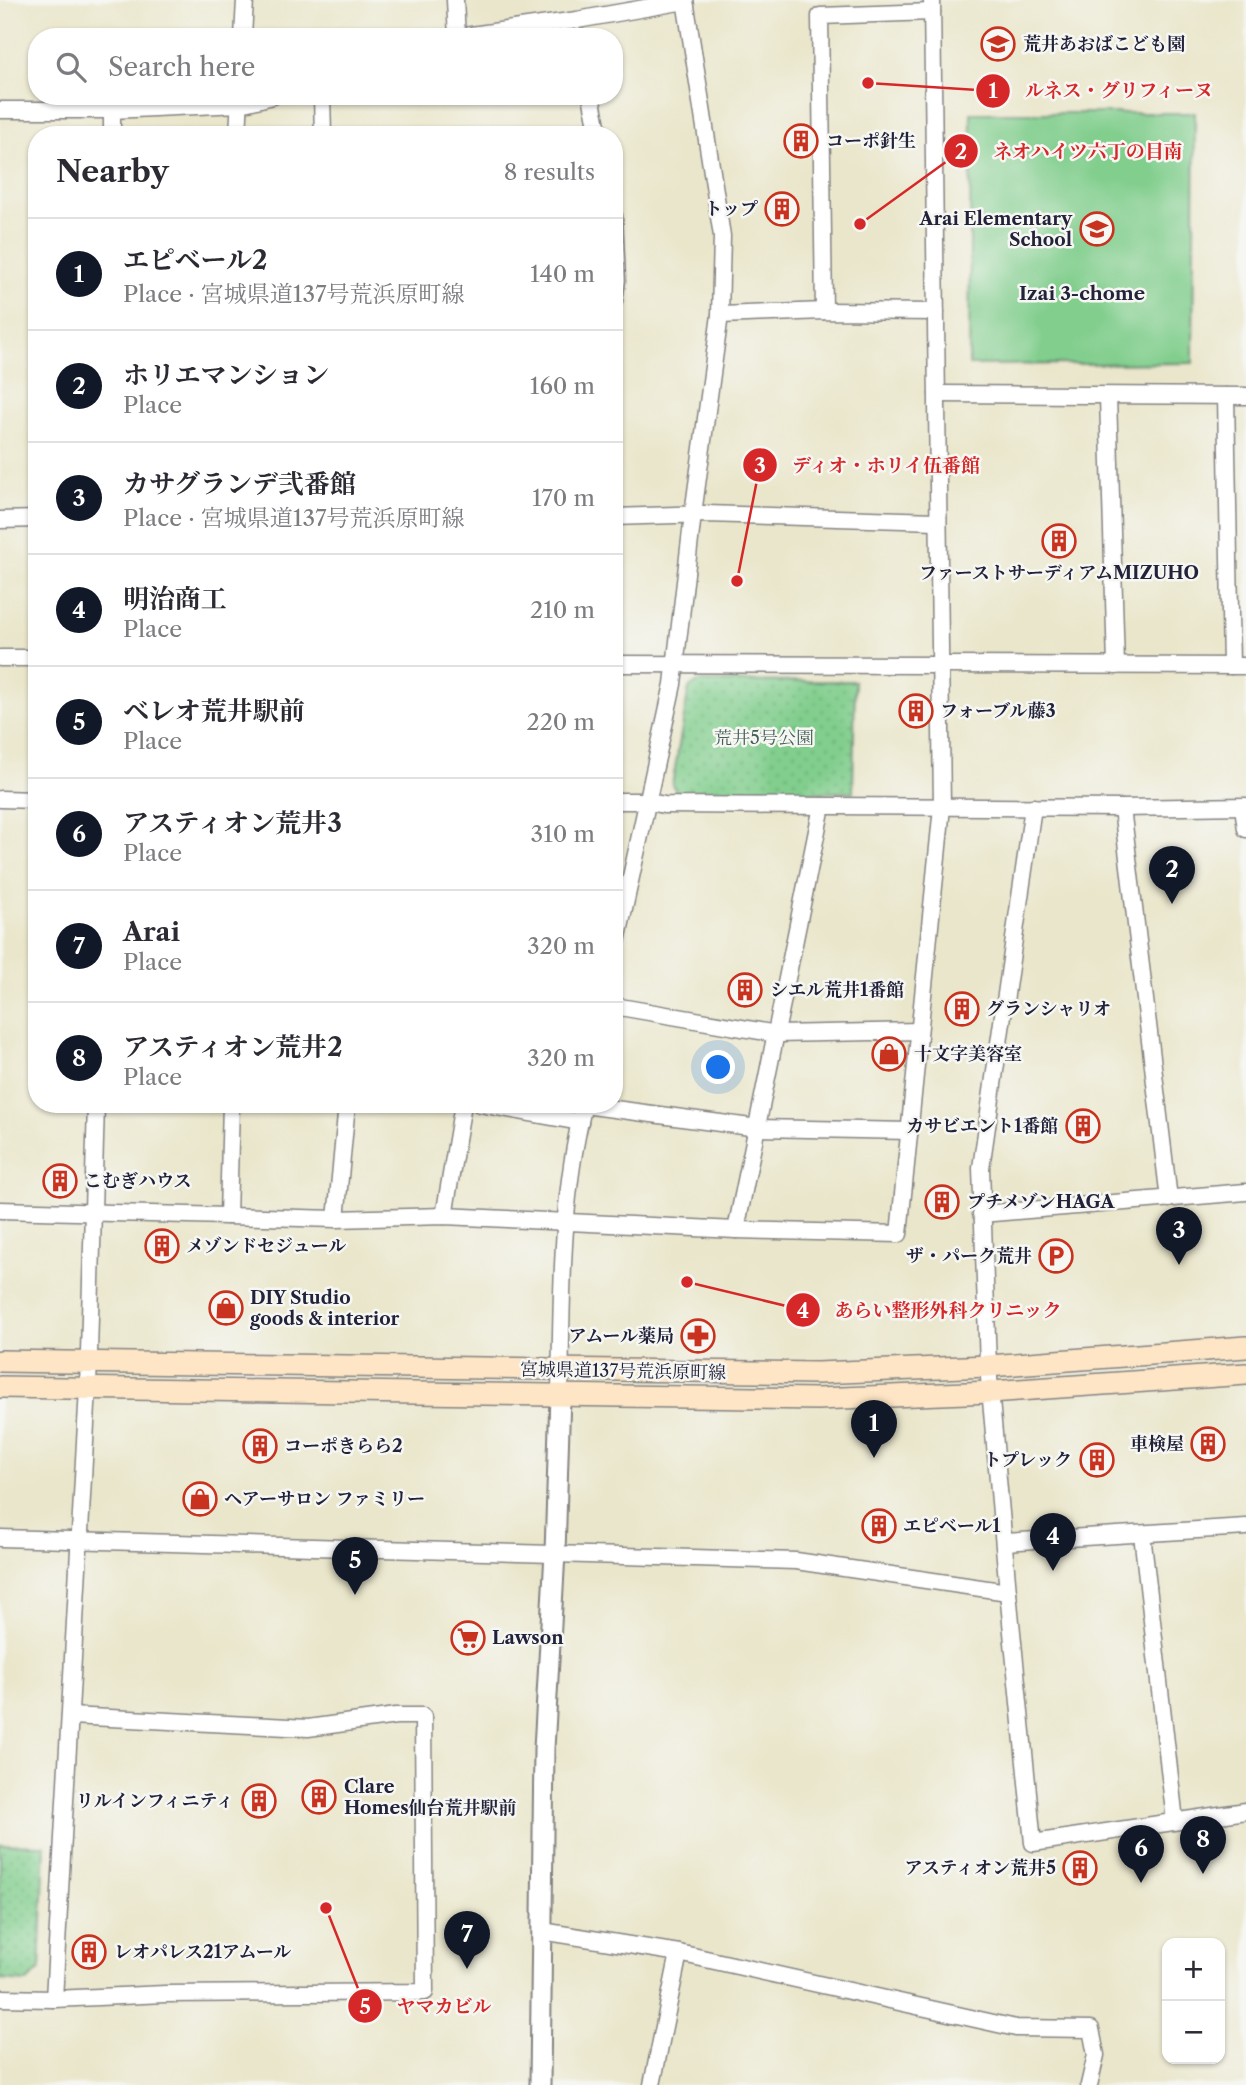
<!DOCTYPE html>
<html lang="en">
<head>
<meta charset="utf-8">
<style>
  :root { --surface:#fff; --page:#f2f2f3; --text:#2b2b33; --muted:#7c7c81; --line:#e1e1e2; --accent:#111827 }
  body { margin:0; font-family:"Libre Caslon Text","Noto Serif JP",serif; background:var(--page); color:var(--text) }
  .controls { position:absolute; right:21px; bottom:21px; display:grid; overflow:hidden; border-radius:14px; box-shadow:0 2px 5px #0004 }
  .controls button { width:63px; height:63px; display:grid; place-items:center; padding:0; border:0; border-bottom:2px solid var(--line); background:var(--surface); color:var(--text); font:35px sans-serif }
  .you { position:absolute; left:719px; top:1068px; width:24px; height:24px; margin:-18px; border:5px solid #fff; border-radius:50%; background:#1a73e8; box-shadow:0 0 0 10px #1a73e833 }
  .badge { display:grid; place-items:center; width:46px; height:46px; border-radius:50%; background:var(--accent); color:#fff; font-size:23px; font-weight:700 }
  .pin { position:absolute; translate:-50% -58px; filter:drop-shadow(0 2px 4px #0008) }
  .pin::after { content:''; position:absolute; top:37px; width:24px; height:21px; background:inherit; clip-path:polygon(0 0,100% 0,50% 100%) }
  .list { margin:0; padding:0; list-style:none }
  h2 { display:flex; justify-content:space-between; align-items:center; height:91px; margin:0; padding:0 28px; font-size:30px }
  h2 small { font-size:23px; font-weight:400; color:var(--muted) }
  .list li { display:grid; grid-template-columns:46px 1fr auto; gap:21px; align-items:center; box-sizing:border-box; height:112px; padding:0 28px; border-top:2px solid var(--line) }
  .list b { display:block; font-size:26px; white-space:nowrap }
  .list p { margin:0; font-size:23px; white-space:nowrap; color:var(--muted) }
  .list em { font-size:23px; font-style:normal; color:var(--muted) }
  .icon { flex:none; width:38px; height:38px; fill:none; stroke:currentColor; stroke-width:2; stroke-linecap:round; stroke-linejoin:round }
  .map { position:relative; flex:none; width:1246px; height:2085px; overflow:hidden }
  .search { position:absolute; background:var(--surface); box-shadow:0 2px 5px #0004; left:28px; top:28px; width:595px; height:77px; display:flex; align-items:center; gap:18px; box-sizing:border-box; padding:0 24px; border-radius:28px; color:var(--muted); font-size:26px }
  .panel { position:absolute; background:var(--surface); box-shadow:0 2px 5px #0004; left:28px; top:126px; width:595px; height:987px; border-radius:28px }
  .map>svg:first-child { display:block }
  .park { fill:url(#park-dots); stroke:#527864; stroke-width:2 }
  .garden { fill:#81ce8d; stroke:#527864; stroke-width:2 }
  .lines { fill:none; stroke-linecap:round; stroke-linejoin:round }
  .minor-casing { stroke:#868483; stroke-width:19 }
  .tertiary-casing { stroke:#868483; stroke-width:23 }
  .secondary-casing { stroke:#868483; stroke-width:24 }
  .minor { stroke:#fff; stroke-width:16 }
  .tertiary { stroke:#fff; stroke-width:19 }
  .secondary { stroke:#fde5c5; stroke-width:21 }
  .labels { text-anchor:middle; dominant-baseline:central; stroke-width:5; stroke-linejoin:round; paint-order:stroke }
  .poi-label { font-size:18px; font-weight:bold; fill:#22223b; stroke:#f6f6f2; text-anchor:start }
  .park-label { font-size:18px; fill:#435e58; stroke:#f6f6f2 }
  .street-label { font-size:18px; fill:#22223b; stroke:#f6f6f2 }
  .neighbourhood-label { font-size:19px; font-weight:bold; fill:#22223b; stroke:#f6f6f2 }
  .leader { fill:none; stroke:#d62828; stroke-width:2.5 }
  .callout-dot { fill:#d62828; stroke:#f6f6f2; stroke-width:2.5 }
  .mark-label { font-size:21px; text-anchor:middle; font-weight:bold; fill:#fff }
  .callout-label { font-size:19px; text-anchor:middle; font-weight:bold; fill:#d62828; stroke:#f6f6f2; stroke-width:5; stroke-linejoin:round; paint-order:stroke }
</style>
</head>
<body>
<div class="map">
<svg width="1246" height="2085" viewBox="0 0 1246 2085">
  <defs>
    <pattern id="park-dots" width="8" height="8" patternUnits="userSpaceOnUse" patternTransform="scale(1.75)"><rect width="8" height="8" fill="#81ce8d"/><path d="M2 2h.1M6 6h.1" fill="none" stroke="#6fb17b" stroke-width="1.8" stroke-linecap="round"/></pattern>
  </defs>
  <rect width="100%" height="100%" fill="#f6f6f2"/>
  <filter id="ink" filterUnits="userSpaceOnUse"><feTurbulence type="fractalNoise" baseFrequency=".0143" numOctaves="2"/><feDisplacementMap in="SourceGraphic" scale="14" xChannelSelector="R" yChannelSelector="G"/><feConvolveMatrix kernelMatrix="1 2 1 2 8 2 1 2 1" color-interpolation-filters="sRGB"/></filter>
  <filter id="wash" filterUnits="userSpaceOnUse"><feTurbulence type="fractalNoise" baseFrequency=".00686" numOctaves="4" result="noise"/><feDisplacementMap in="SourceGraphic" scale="28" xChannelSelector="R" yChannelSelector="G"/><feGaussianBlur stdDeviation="1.57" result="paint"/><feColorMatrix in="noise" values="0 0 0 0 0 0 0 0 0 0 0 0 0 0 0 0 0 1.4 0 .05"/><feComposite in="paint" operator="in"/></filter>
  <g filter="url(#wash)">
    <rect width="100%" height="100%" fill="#eae6cb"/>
    <g class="park">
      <polygon points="855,681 853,792 679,795 672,785 689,688 698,682"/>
      <polygon points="0,1844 45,1845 40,1970 27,1982 0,1980"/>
    </g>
    <polygon class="garden" points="971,113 1195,113 1193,363 969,365"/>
  </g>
  <g filter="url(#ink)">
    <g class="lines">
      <defs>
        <g id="minor">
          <polyline points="455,0 457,37 577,20 685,1"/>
          <polyline points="243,37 245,0"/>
          <polyline points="322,96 323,135"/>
          <polyline points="591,96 599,135"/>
          <polyline points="0,110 112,110 240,104 273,96"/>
          <polyline points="112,135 112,110"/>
          <polyline points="238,135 240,96"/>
          <polyline points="614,216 617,280 614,301"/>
          <polyline points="824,311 820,16 932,12"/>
          <polyline points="720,315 824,311 936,312"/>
          <polyline points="937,394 1246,396"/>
          <polyline points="1108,396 1116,666"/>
          <polyline points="1226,396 1231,666"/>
          <polyline points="614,517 706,514 937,521"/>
          <polyline points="0,520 37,519"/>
          <polyline points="0,658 37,658"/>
          <polyline points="614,664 1246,666"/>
          <polyline points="0,799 37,800"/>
          <polyline points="614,801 646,801 664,805 1122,808 1246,806"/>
          <polyline points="1033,807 981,1168 988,1366 1008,1592 1033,1843 1246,1811"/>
          <polyline points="1243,807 1246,829"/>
          <polyline points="1122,808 1169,1199"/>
          <polyline points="614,955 673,684 693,514 720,315 722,236 685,0"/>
          <polyline points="614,1006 777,1034 919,1031"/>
          <polyline points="480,1104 580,1122"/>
          <polyline points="584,1105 758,1128 910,1131"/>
          <polyline points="0,1210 336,1219 444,1216 736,1230 899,1234 942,807 932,0"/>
          <polyline points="981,1214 1246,1192"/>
          <polyline points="228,1216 231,1104"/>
          <polyline points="444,1216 463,1104"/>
          <polyline points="336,1219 347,1104"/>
          <polyline points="736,1230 822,806"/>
          <path d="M560,1395C562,1297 560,1200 584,1104"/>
          <polyline points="1142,1534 1175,1821"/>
          <polyline points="0,1538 796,1561 1008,1592"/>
          <polyline points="1005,1542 1246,1527"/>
          <polyline points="542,1931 679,1953 1016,2028 1091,2029 1096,2055 1089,2085"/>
          <polyline points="0,1998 54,1999 165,1994 425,1992 423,1716 396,1716 308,1728 70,1716"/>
          <polyline points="54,1999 88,1388 96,1104"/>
          <polyline points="652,2085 679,1953"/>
        </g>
        <polyline id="tertiary" points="540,2085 544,1749 555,1553 560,1395"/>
        <g id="secondary">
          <polyline points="0,1361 817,1373 988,1366 1246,1347"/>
          <polyline points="0,1387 817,1399 991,1392 1246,1374"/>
        </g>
      </defs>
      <use href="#minor" class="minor-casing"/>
      <use href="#tertiary" class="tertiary-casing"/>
      <use href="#secondary" class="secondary-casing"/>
      <use href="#minor" class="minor"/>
      <use href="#tertiary" class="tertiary"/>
      <use href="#secondary" class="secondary"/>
    </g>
  </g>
  <defs>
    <symbol id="school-ring" viewBox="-11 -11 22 22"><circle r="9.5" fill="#f6f6f2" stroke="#c8321e" stroke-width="1.5"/><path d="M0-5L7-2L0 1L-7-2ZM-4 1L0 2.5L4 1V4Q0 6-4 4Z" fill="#c8321e"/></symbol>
    <symbol id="building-ring" viewBox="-11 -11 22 22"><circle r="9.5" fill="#f6f6f2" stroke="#c8321e" stroke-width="1.5"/><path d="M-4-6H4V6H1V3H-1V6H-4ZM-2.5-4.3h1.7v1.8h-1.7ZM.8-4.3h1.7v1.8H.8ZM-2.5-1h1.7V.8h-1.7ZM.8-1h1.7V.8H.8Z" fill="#c8321e"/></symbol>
    <symbol id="shop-ring" viewBox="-11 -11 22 22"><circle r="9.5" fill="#f6f6f2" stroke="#c8321e" stroke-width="1.5"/><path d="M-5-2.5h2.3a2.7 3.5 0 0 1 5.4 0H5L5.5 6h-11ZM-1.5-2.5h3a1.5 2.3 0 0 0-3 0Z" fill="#c8321e"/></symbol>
    <symbol id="parking-ring" viewBox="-11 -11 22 22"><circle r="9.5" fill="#f6f6f2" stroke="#c8321e" stroke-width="1.5"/><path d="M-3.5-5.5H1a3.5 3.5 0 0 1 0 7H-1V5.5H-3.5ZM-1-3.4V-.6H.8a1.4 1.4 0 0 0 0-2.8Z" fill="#c8321e"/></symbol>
    <symbol id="pharmacy-ring" viewBox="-11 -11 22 22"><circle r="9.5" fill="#f6f6f2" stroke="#c8321e" stroke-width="1.5"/><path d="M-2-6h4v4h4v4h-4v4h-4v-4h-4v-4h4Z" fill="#c8321e"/></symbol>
    <symbol id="supermarket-ring" viewBox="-11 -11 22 22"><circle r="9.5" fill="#f6f6f2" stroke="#c8321e" stroke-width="1.5"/><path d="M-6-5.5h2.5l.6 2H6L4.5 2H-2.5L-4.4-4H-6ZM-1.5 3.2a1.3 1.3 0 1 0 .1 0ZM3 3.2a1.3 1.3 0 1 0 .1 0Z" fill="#c8321e"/></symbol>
  </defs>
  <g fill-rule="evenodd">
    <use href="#school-ring" x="979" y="25" width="38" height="38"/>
    <use href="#building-ring" x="782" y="122" width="38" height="38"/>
    <use href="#building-ring" x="763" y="190" width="38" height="38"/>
    <use href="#school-ring" x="1078" y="210" width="38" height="38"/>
    <use href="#building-ring" x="1040" y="522" width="38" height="38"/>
    <use href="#building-ring" x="897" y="692" width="38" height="38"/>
    <use href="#building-ring" x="726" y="971" width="38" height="38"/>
    <use href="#building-ring" x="943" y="990" width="38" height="38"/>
    <use href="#shop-ring" x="870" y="1035" width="38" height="38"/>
    <use href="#building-ring" x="1064" y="1107" width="38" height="38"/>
    <use href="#building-ring" x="41" y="1162" width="38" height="38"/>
    <use href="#building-ring" x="923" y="1183" width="38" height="38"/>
    <use href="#building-ring" x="143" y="1227" width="38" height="38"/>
    <use href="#parking-ring" x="1037" y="1237" width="38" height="38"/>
    <use href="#shop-ring" x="207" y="1289" width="38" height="38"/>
    <use href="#pharmacy-ring" x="679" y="1317" width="38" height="38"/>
    <use href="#building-ring" x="1189" y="1425" width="38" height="38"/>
    <use href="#building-ring" x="241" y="1427" width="38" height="38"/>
    <use href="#building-ring" x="1078" y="1441" width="38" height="38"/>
    <use href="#shop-ring" x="181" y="1480" width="38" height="38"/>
    <use href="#building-ring" x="860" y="1507" width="38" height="38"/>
    <use href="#supermarket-ring" x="449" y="1619" width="38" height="38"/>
    <use href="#building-ring" x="300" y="1778" width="38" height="38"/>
    <use href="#building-ring" x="240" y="1782" width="38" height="38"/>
    <use href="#building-ring" x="1061" y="1849" width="38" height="38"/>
    <use href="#building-ring" x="70" y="1933" width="38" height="38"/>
  </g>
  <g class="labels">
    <g class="poi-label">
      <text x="1023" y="44">荒井あおばこども園</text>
      <text x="826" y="141">コーポ針生</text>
      <text x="758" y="209" text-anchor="end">トップ</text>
      <text x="1072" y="219" text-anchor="end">Arai Elementary<tspan x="1072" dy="21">School</tspan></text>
      <text x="1059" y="573" text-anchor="middle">ファーストサーディアムMIZUHO</text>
      <text x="940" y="711">フォーブル藤3</text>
      <text x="770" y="990">シエル荒井1番館</text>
      <text x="986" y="1009">グランシャリオ</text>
      <text x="914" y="1054">十文字美容室</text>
      <text x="1058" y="1126" text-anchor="end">カサビエント1番館</text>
      <text x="84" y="1181">こむぎハウス</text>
      <text x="967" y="1202">プチメゾンHAGA</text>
      <text x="186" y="1246">メゾンドセジュール</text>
      <text x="1032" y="1256" text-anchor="end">ザ・パーク荒井</text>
      <text x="250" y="1298">DIY Studio<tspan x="250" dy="21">goods &amp; interior</tspan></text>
      <text x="674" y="1336" text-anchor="end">アムール薬局</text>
      <text x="1184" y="1444" text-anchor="end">車検屋</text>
      <text x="284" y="1446">コーポきらら2</text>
      <text x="1072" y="1460" text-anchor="end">トプレック</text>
      <text x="224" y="1499">ヘアーサロン ファミリー</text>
      <text x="903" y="1526">エピベール1</text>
      <text x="492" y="1638">Lawson</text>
      <text x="344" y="1787">Clare<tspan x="344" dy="21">Homes仙台荒井駅前</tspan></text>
      <text x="234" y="1801" text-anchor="end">リルインフィニティ</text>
      <text x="1056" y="1868" text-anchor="end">アスティオン荒井5</text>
      <text x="114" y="1952">レオパレス21アムール</text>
    </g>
    <g class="park-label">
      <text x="764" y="738">荒井5号公園</text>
    </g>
    <g class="street-label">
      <text transform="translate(623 1371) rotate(1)">宮城県道137号荒浜原町線</text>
    </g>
    <g class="neighbourhood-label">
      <text x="1082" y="293">Izai 3-chome</text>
    </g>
  </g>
  <path class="leader" d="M868 83L993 91M860 224L961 151M737 581L760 465M687 1282L803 1310M326 1908L365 2006"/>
  <g class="callout-dot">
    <circle cx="868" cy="83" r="7"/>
    <circle cx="860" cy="224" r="7"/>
    <circle cx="737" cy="581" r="7"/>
    <circle cx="687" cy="1282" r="7"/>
    <circle cx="326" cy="1908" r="7"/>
    <circle cx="993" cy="91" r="18"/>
    <circle cx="961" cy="151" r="18"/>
    <circle cx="760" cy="465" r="18"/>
    <circle cx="803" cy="1310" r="18"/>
    <circle cx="365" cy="2006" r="18"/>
  </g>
  <g class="mark-label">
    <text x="993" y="98">1</text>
    <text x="961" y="159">2</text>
    <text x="760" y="473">3</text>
    <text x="803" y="1318">4</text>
    <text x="365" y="2014">5</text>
  </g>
  <g class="callout-label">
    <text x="1119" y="97">ルネス・グリフィーヌ</text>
    <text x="1088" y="158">ネオハイツ六丁の目南</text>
    <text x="886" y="472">ディオ・ホリイ伍番館</text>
    <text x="948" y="1317">あらい整形外科クリニック</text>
    <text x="444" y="2013">ヤマカビル</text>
  </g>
</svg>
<div class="controls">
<button>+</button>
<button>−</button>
</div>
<div class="you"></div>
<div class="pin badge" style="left:874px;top:1458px">1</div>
<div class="pin badge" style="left:1172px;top:904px">2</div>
<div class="pin badge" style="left:1179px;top:1265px">3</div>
<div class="pin badge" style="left:1053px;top:1571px">4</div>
<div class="pin badge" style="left:355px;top:1595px">5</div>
<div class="pin badge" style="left:1141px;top:1883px">6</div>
<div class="pin badge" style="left:467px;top:1969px">7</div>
<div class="pin badge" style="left:1203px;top:1874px">8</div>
<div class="search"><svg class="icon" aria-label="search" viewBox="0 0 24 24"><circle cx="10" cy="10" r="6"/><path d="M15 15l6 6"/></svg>Search here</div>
<section class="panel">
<h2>Nearby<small>8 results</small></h2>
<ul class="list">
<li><span class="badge">1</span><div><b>エピベール2</b><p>Place · 宮城県道137号荒浜原町線</p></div><em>140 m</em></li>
<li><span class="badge">2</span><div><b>ホリエマンション</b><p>Place</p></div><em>160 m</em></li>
<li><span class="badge">3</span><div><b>カサグランデ弐番館</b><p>Place · 宮城県道137号荒浜原町線</p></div><em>170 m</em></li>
<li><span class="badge">4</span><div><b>明治商工</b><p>Place</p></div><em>210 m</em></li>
<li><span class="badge">5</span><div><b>ベレオ荒井駅前</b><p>Place</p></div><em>220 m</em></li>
<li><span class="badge">6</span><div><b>アスティオン荒井3</b><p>Place</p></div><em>310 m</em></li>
<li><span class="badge">7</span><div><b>Arai</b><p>Place</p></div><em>320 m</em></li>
<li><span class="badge">8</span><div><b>アスティオン荒井2</b><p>Place</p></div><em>320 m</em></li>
</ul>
</section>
</div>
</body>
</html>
